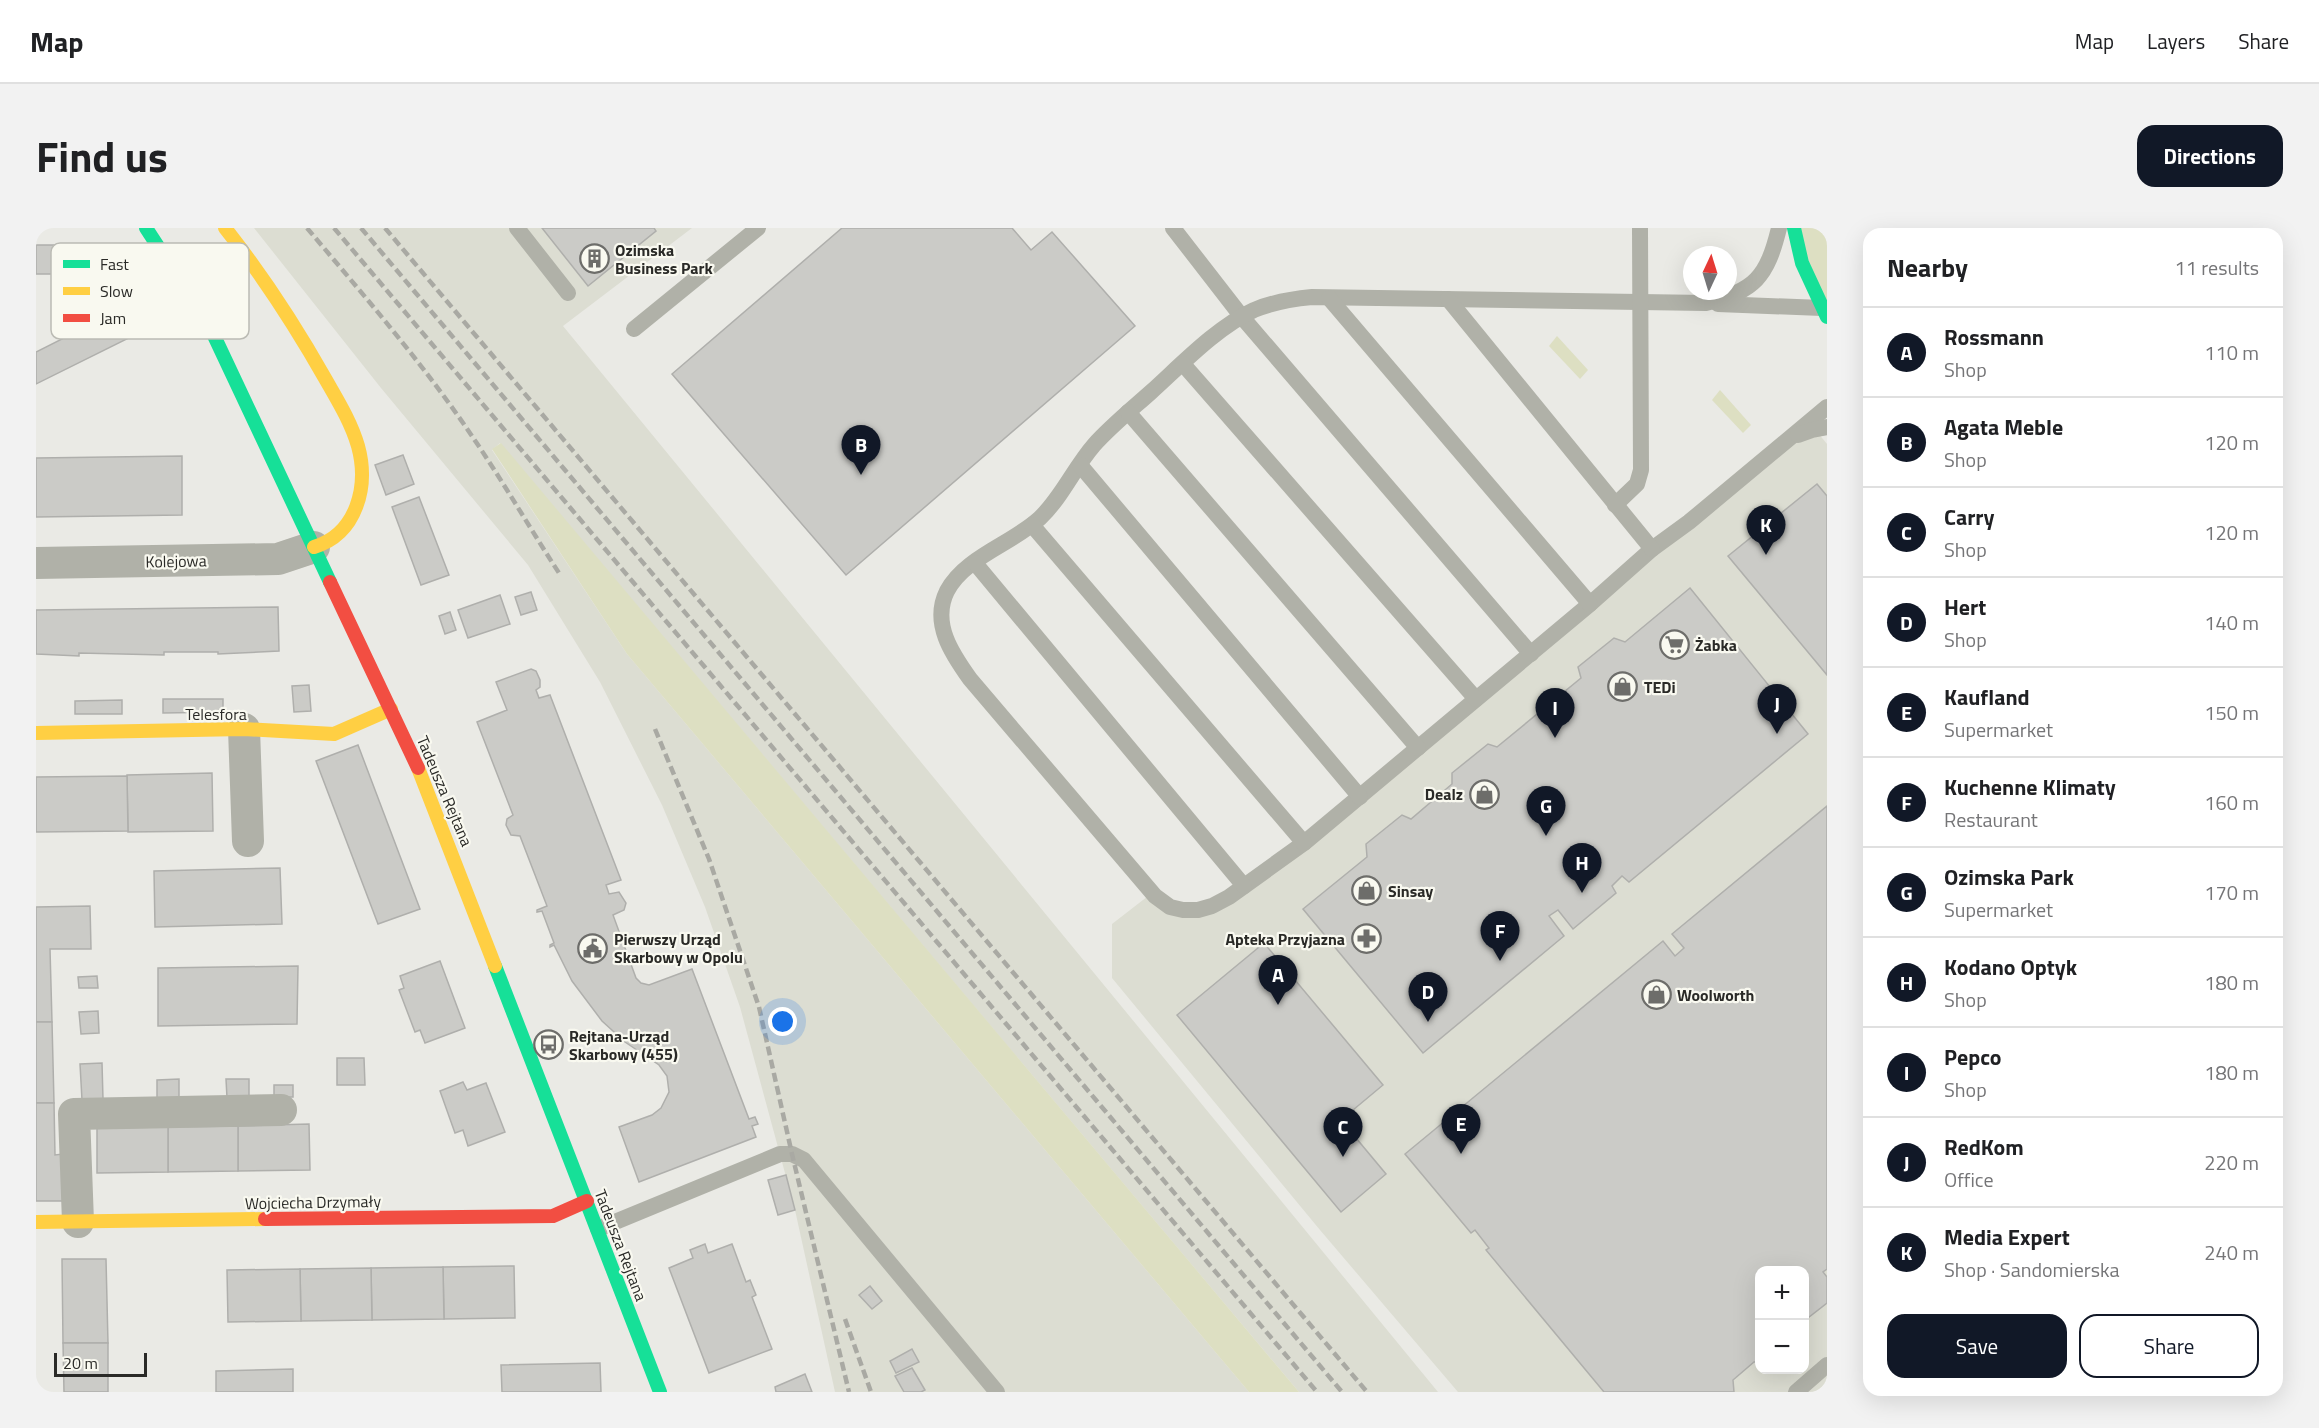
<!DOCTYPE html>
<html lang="en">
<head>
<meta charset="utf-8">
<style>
  :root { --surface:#fff; --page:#f2f2f2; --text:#202124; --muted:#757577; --line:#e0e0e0; --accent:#111827 }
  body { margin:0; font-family:"Titillium Web",sans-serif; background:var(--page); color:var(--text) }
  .controls { position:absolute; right:18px; bottom:18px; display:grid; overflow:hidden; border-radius:12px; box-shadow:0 6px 24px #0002 }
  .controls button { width:54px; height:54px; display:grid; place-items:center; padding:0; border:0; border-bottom:2px solid var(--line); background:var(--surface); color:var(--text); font:30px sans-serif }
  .compass { position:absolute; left:1647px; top:18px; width:54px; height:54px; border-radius:50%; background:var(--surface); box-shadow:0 6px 24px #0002; rotate:4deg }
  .scale { position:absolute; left:18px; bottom:15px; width:93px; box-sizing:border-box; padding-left:6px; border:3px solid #2a2a27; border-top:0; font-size:16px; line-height:21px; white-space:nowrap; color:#2a2a27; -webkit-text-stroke:4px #f9f9f0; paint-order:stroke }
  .you { position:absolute; left:747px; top:794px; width:21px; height:21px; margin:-15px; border:4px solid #fff; border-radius:50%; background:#1a73e8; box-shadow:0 0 0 9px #1a73e833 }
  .badge { display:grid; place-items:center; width:39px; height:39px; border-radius:50%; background:var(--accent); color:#fff; font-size:20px; font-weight:700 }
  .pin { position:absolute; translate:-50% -50px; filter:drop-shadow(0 2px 3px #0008) }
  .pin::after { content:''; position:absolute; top:32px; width:21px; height:18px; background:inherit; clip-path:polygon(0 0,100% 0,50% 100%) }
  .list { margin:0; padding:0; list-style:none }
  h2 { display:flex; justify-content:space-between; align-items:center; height:78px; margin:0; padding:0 24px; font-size:26px }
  h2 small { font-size:20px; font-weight:400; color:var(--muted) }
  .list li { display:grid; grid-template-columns:39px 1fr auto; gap:18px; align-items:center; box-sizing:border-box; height:90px; padding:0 24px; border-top:2px solid var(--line) }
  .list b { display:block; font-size:22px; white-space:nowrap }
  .list p { margin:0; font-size:20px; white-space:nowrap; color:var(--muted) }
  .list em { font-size:20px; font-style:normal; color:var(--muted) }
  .actions { display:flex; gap:12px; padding:18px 24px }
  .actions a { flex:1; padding:14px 0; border:2px solid var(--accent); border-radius:18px; text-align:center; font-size:21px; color:var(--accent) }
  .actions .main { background:var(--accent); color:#fff }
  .map { position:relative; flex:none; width:1791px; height:1164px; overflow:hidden; border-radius:18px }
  header { display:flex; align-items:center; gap:36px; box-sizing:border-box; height:84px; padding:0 30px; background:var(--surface); border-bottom:2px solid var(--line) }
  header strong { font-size:28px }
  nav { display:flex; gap:33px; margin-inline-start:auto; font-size:21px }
  .intro { display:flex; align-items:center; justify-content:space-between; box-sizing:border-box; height:144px; padding:0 36px }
  h1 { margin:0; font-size:42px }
  .button { padding:15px 27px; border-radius:18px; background:var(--accent); color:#fff; font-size:21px; font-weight:700 }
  main { display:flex; gap:36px; padding:0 36px }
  aside { flex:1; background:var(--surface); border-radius:18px; box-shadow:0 6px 24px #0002 }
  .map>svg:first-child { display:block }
  .built { fill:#dcddd2; fill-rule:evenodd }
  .green { fill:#dddfc2 }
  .building { fill:#cbcbc7; stroke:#afafac; stroke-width:1.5 }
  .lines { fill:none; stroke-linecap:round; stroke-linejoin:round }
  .lane { stroke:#b0b1a8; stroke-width:16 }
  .street { stroke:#b0b1a8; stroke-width:32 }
  .fast { stroke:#16e098; stroke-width:14 }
  .slow { stroke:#ffcf43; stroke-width:14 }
  .jam { stroke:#f24e42; stroke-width:14 }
  .rail { stroke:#a9a9a3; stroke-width:4.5; stroke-dasharray:9 4.5; stroke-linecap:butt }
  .labels { text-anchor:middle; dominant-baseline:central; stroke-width:4.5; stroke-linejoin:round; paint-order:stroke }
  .poi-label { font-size:16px; font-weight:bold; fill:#2a2a27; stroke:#f9f9f0; text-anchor:start }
  .street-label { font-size:16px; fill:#2a2a27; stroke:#f9f9f0 }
  .key { fill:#f9f9f0; stroke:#bbbbb4; stroke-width:1.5 }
  .key-label { font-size:16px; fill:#2a2a27 }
</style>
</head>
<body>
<header>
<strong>Map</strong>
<nav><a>Map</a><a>Layers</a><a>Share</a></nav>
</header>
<div class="intro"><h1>Find us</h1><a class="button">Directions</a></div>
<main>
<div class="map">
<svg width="1791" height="1164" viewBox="0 0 1791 1164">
  <rect width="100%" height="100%" fill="#eaeae5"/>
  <g class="built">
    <polygon points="218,0 656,0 527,98 1402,1164 1263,1164 464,215 456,222 591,426 1213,1164 799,1164 759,982 704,779 669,679 626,577 564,454 492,337 345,160"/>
    <path d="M1773,194L1791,216V1164H1422L1284,1002L1076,750V696L1116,665L1134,679L1193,669ZM1724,1042H1768V1142H1724Z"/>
  </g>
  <g class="green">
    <polygon points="1758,0 1791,0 1791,89"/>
    <polygon points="1521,108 1552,142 1544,151 1513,118"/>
    <polygon points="1684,162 1715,197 1707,205 1676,172"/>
    <polygon points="465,215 1263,1164 1213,1164 591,426 456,221"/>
  </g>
  <g class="building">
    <polygon points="506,0 618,0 620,3 552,58"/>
    <polygon points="806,0 976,0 995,22 1016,4 1099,98 810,347 636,146"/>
    <rect x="0" y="17" width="57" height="29"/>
    <polygon points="107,70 121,96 0,156 0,124"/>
    <polygon points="367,227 378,256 350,267 339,237"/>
    <polygon points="146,228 146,287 0,289 0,230"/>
    <polygon points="1781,256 1791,268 1791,447 1692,328"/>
    <polygon points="383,269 413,347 385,357 356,279"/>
    <polygon points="1654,360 1772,506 1593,654 1586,648 1576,658 1580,665 1537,701 1522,682 1513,688 1528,708 1387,825 1267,681 1331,629 1330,616 1366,587 1375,591 1416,556 1416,545 1452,516 1461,519 1545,450 1542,439 1578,410 1589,414"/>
    <polygon points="495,364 501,382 485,387 479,369"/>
    <polygon points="464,367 474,396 432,410 422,382"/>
    <polygon points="242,379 243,423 182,426 182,424 128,424 128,427 43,425 43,428 0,426 0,382"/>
    <polygon points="414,384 420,402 409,406 403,388"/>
    <polygon points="495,441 500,443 504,452 504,459 500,462 503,470 514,467 585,652 570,657 573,666 583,664 590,675 588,682 577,687 600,750 605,755 613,757 656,741 713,891 719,889 722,896 716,898 720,909 603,954 583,899 616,887 625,880 633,864 631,848 623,837 589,814 566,793 536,753 518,717 514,719 514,717 518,715 506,683 501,684 501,682 511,678 484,608 475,607 470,597 471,591 477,587 441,494 471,482 460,454"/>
    <polygon points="273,457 275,483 258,484 256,458"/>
    <polygon points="127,471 187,471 187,484 127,485"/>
    <polygon points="86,472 86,486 39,486 39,473"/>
    <polygon points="322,517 384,681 342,696 280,533"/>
    <polygon points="176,545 177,603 92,604 91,547"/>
    <polygon points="91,548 92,603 0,604 0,549"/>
    <polygon points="1791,578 1791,1041 1787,1044 1791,1049 1791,1075 1768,1093 1768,1042 1724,1042 1724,1134 1718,1134 1697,1152 1698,1164 1568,1164 1450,1022 1453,1020 1439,1002 1435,1005 1369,926 1627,713 1639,728 1648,720 1636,706"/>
    <polygon points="244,640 246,696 119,699 118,643"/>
    <polygon points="54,678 55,721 14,721 16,794 0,794 0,679"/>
    <polygon points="1228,715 1347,857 1305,892 1350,946 1305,984 1141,787"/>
    <polygon points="404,733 429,800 389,815 384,802 379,804 363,762 368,760 364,748"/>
    <polygon points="262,738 261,796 122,798 122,740"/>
    <polygon points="61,748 62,760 43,760 42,749"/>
    <polygon points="62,783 63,805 45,806 43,784"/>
    <polygon points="0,794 16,794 18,875 0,875"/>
    <polygon points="301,830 328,830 329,857 301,857"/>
    <polygon points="66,835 67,871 46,872 44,836"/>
    <polygon points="143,851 143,870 121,871 121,852"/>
    <polygon points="190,851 213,851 213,870 191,870"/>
    <polygon points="427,854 431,862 450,855 469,904 432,918 427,902 419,905 404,863"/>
    <rect x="238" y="857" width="19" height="12"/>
    <polygon points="0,875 18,875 19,927 27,926 27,973 0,973"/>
    <polygon points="273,896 274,942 202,943 202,898"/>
    <polygon points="202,898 202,943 132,944 132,899"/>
    <polygon points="132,899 132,944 61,945 61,900"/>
    <polygon points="750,947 759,982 742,987 732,952"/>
    <polygon points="669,1016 672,1025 696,1016 710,1054 714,1052 720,1067 716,1069 736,1121 673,1145 633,1040 657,1030 654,1022"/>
    <polygon points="26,1031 70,1031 72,1115 27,1115"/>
    <polygon points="478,1038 479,1090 408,1091 407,1039"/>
    <polygon points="407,1039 408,1091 336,1092 335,1040"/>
    <polygon points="335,1040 336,1092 265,1093 264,1041"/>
    <polygon points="264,1041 265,1093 192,1094 191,1042"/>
    <polygon points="834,1058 846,1073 836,1081 823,1067"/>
    <polygon points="27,1115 72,1115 72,1164 28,1164"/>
    <polygon points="876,1121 883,1134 860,1145 854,1133"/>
    <polygon points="564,1135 565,1164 466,1164 465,1137"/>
    <polygon points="876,1140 889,1162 885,1164 868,1164 859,1148"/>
    <polygon points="257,1141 257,1164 180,1164 180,1143"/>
    <polygon points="769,1146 776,1164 740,1164 739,1159"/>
  </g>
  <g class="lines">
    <g class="lane">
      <polyline points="481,0 532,65"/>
      <polyline points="1137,0 1206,89 1495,426"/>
      <path d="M1743,0C1731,49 1719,63 1670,75L1276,69C1255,71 1237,74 1218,82C1181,99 1145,137 1115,164C1096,181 1075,198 1058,217C1038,240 1026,269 1004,290C976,316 929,329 911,363C895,395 916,426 934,451L1119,668L1134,679L1147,682H1162L1176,678L1193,669L1268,615L1554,376L1616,321L1653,294L1791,179"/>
      <polyline points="1293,70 1554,376"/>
      <polyline points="1412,71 1616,321"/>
      <polyline points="1682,76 1786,80"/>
      <polyline points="598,101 722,0"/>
      <polyline points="1147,136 1440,471"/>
      <polyline points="1092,184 1382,520"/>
      <polyline points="1762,207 1776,202 1791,199"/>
      <polyline points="1044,237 1324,569"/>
      <polyline points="1579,277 1601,256 1605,242 1604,0"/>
      <polyline points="996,297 1268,615"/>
      <polyline points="939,335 1208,658"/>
      <polyline points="562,1001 744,926 756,926 768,932 961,1164"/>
      <polyline points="1760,1164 1791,1137"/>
    </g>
    <g class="street">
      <polyline points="0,335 242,331 278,319"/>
      <polyline points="208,501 212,613"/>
      <polyline points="42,994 38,886 245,882"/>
    </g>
    <g class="fast">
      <polyline points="110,0 173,97 294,354"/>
      <polyline points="1758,0 1766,35 1791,89"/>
      <polyline points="459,738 624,1164"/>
    </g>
    <g class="slow">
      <path d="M189,0C227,48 260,99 290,152C302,173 315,194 322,218C333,258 321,306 278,319"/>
      <polyline points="0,505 208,501 298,506 355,481"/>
      <polyline points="382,540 459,738"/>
      <polyline points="0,994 229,991"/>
    </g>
    <g class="jam">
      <polyline points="294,354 382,540"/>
      <polyline points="229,991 517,988 551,973"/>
    </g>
    <g class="rail">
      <path d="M271,0C330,70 390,139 440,214C469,257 495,302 523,345"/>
      <polyline points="298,0 1281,1164"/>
      <polyline points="325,0 1306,1164"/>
      <polyline points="349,0 1331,1164"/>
      <polyline points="619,501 673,631 723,779 756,926 813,1164"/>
      <polyline points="809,1091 835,1164"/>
    </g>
  </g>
  <defs>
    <symbol id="building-ring" viewBox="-11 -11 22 22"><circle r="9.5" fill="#f9f9f0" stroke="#6d6d6a" stroke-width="1.5"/><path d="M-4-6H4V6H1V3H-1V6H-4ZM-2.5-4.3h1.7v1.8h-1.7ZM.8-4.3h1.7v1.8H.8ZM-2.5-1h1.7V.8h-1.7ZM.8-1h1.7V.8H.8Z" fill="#6d6d6a"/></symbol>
    <symbol id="supermarket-ring" viewBox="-11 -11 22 22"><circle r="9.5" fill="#f9f9f0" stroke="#6d6d6a" stroke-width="1.5"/><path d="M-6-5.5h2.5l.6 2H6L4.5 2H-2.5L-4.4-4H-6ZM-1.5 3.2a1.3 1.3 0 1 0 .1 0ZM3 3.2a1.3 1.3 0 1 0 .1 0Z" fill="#6d6d6a"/></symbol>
    <symbol id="shop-ring" viewBox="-11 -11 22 22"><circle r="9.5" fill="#f9f9f0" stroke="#6d6d6a" stroke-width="1.5"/><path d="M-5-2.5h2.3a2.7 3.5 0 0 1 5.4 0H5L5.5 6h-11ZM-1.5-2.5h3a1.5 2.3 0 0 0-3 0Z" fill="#6d6d6a"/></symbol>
    <symbol id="pharmacy-ring" viewBox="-11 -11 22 22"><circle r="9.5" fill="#f9f9f0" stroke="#6d6d6a" stroke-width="1.5"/><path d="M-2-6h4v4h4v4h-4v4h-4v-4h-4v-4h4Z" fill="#6d6d6a"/></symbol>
    <symbol id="civic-ring" viewBox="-11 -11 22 22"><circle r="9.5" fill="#f9f9f0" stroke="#6d6d6a" stroke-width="1.5"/><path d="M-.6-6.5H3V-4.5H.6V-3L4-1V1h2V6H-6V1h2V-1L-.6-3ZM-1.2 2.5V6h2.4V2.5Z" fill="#6d6d6a"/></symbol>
    <symbol id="bus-ring" viewBox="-11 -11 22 22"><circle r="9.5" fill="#f9f9f0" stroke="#6d6d6a" stroke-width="1.5"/><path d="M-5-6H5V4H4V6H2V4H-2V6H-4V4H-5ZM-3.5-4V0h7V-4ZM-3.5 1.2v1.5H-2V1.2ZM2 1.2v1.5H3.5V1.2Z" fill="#6d6d6a"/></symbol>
  </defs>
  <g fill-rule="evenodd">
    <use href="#building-ring" x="542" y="14" width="33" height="33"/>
    <use href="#supermarket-ring" x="1622" y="400" width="33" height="33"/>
    <use href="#shop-ring" x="1570" y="442" width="33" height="33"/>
    <use href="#shop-ring" x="1432" y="550" width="33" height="33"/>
    <use href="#shop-ring" x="1314" y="646" width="33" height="33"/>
    <use href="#pharmacy-ring" x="1314" y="694" width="33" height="33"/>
    <use href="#civic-ring" x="540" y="704" width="33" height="33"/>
    <use href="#shop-ring" x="1604" y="750" width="33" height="33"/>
    <use href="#bus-ring" x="496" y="800" width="33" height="33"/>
  </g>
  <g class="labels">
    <g class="poi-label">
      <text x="579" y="22">Ozimska<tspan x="579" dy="18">Business Park</tspan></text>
      <text x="1659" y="417">Żabka</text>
      <text x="1608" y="459">TEDi</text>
      <text x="1427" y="566" text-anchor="end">Dealz</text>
      <text x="1352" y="663">Sinsay</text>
      <text x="578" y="711">Pierwszy Urząd<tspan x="578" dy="18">Skarbowy w Opolu</tspan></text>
      <text x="1309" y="711" text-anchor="end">Apteka Przyjazna</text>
      <text x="1641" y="767">Woolworth</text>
      <text x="533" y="808">Rejtana-Urząd<tspan x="533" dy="18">Skarbowy (455)</tspan></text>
    </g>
    <g class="street-label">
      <text transform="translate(140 333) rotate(-1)">Kolejowa</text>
      <text x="180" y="486">Telesfora</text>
      <text transform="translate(409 563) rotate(67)">Tadeusza Rejtana</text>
      <text transform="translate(277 974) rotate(-1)">Wojciecha Drzymały</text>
      <text transform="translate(585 1017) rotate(69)">Tadeusza Rejtana</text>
    </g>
  </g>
  <rect x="15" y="15" width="198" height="96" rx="9" class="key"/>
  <rect x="27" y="32" width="27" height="8" fill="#16e098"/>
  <rect x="27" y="59" width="27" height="8" fill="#ffcf43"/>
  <rect x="27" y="86" width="27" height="8" fill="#f24e42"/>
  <g class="key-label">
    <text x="64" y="42">Fast</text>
    <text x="64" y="69">Slow</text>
    <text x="64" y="96">Jam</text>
  </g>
</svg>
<div class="controls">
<button>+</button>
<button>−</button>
</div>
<svg class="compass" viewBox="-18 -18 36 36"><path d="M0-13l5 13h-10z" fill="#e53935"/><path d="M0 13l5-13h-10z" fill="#757577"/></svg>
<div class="scale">20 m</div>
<div class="you"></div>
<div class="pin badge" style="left:1242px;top:777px">A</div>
<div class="pin badge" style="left:825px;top:247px">B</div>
<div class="pin badge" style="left:1307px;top:929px">C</div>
<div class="pin badge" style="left:1392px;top:794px">D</div>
<div class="pin badge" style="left:1425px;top:926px">E</div>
<div class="pin badge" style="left:1464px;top:733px">F</div>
<div class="pin badge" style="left:1510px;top:608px">G</div>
<div class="pin badge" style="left:1546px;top:665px">H</div>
<div class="pin badge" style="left:1519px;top:510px">I</div>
<div class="pin badge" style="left:1741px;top:506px">J</div>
<div class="pin badge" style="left:1730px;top:327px">K</div>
</div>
<aside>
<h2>Nearby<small>11 results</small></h2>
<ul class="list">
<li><span class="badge">A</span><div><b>Rossmann</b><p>Shop</p></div><em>110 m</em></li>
<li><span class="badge">B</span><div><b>Agata Meble</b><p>Shop</p></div><em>120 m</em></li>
<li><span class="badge">C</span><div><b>Carry</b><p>Shop</p></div><em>120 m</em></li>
<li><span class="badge">D</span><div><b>Hert</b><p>Shop</p></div><em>140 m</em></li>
<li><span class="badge">E</span><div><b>Kaufland</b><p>Supermarket</p></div><em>150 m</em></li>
<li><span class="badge">F</span><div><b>Kuchenne Klimaty</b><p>Restaurant</p></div><em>160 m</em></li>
<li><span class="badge">G</span><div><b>Ozimska Park</b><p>Supermarket</p></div><em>170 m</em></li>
<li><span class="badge">H</span><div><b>Kodano Optyk</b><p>Shop</p></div><em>180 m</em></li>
<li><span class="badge">I</span><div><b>Pepco</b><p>Shop</p></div><em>180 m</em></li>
<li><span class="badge">J</span><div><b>RedKom</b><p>Office</p></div><em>220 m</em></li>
<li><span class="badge">K</span><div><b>Media Expert</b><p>Shop · Sandomierska</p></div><em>240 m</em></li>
</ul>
<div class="actions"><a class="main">Save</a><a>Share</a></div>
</aside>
</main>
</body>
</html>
